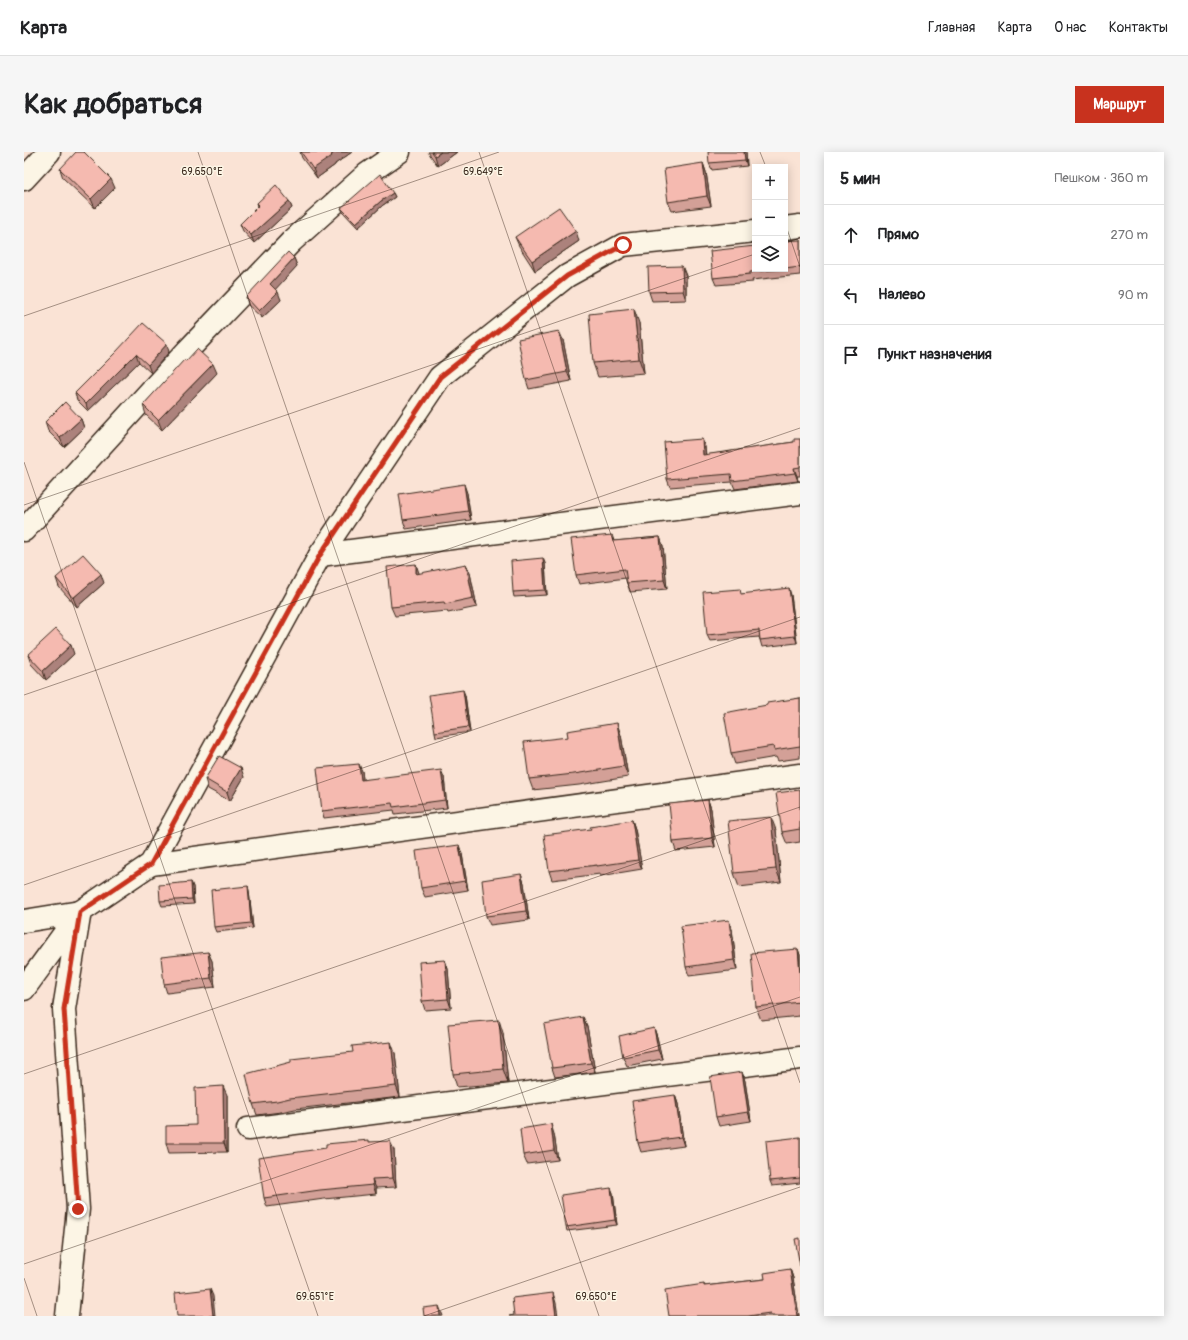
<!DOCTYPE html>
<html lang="ru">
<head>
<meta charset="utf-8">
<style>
  :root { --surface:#fff; --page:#f6f6f6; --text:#202124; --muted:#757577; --line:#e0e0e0; --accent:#c8321e }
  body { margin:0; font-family:Pangolin,sans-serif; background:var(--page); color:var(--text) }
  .controls { position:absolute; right:12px; top:12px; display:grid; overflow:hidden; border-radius:0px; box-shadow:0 2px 10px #0003 }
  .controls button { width:36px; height:36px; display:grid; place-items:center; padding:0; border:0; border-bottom:1px solid var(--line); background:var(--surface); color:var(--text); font:20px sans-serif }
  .stop { position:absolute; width:12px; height:12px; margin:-9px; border:3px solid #c8321e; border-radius:50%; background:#fff }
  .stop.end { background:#c8321e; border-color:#fff; box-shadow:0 1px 4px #0008 }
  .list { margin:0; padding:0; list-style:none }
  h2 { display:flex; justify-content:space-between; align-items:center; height:52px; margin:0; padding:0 16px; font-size:17px }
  h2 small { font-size:13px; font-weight:400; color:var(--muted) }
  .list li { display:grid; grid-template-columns:26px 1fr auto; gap:12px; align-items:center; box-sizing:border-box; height:60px; padding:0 16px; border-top:1px solid var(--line) }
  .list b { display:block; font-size:15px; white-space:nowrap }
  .list em { font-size:13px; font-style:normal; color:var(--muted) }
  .icon { flex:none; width:22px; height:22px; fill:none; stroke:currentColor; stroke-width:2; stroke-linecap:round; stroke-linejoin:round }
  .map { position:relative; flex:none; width:776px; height:1164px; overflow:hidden; border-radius:0px }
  header { display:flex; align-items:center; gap:24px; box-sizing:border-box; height:56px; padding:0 20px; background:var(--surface); border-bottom:1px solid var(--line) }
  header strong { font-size:19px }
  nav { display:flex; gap:22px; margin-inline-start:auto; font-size:14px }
  .intro { display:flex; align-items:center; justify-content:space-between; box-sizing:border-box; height:96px; padding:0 24px }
  h1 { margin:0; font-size:28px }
  .button { padding:10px 18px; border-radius:0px; background:var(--accent); color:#fff; font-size:14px; font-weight:700 }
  main { display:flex; gap:24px; padding:0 24px }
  aside { flex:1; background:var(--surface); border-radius:0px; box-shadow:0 2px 10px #0003 }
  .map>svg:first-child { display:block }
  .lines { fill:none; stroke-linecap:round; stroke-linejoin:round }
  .minor-casing { stroke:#3b2a1e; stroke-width:25 }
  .minor { stroke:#fcf5e5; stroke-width:22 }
  .wall { fill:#d3a097; stroke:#3b2a1e }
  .shaded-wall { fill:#ac827b; stroke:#3b2a1e }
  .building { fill:#f5bab0; stroke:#3b2a1e }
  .route { stroke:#c8321e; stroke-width:5 }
  .ticks { fill:none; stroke:#3b2a1e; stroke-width:1; stroke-opacity:0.45 }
  .ticks-label { font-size:10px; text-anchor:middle; fill:#3b2a1e; stroke:#fcf5e5; stroke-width:3; stroke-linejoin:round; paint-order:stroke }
</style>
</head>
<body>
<header>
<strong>Карта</strong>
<nav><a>Главная</a><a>Карта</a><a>О нас</a><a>Контакты</a></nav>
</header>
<div class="intro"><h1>Как добраться</h1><a class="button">Маршрут</a></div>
<main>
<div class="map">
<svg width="776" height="1164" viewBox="0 0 776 1164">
  <rect width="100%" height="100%" fill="#fae3d5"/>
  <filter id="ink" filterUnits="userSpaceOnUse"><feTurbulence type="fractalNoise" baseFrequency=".025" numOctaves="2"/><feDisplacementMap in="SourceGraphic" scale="8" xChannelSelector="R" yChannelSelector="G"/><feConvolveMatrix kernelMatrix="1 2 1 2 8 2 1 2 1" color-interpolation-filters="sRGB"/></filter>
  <g filter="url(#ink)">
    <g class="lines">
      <defs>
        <g id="minor">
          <polyline points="0,27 25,0"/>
          <polyline points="761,76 776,74"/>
          <polyline points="0,378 164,198 267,90 343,22 375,0"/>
          <polyline points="296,403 776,341"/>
          <polyline points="127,712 776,623"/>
          <polyline points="0,769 56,760"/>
          <polyline points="0,837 56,760 127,712 296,403 416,225 543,124 599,93 731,79"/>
          <polyline points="224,977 776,906"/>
          <polyline points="43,1164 54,1057 40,857 55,765"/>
        </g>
      </defs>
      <use href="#minor" class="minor-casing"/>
      <use href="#minor" class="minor"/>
    </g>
    <g class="wall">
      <polygon points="276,0 328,0 311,12 311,13 293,26 278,6"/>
      <polygon points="404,0 433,0 414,14"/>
      <polygon points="722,0 723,14 688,18 685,11"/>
      <polygon points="679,11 682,20 687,54 648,59 644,50"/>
      <polygon points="36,17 91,36 71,56 39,26"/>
      <polygon points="369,41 371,45 359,53 334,76 319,60 317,56"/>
      <polygon points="265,49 268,56 230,91 219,79 216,72 234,54 233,51"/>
      <polygon points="491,85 555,89 511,119 495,94"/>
      <polygon points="776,88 776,123 728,128 729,130 692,133 689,126 731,117"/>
      <polygon points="270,106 273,114 251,137 257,148 238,166 224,153 222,145"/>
      <polygon points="658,114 662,124 662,148 628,149 625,140"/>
      <polygon points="615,171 620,221 574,225 569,211"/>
      <polygon points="539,188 547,229 505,237 502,228"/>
      <polygon points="92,200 145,200 127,221 115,210 64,259 53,248 51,241"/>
      <polygon points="162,209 193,221 138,278 122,263 119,253"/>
      <polygon points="57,267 60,276 40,295 24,279 21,270"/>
      <polygon points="678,287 681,295 682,303 770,290 776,287 776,324 773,324 774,329 711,337 708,330 646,335 643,327"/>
      <polygon points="443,341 447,368 382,377 379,368"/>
      <polygon points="588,383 590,389 636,385 639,394 643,437 606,440 603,431 602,426 555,432 552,423"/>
      <polygon points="521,411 523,443 490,445 489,440"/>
      <polygon points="446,421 453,455 424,461 423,459 371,464 367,455 395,422"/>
      <polygon points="32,426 80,431 53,455 35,435"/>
      <polygon points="718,442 767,443 773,491 738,495 736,488 735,485 686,489 683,483"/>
      <polygon points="50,502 22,528 7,512 4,503"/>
      <polygon points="441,543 446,580 412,585 411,580"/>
      <polygon points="776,546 776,606 754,609 752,605 711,612 707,601 743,553"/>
      <polygon points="597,583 604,625 555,633 509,638 505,627"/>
      <polygon points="338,619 339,628 420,625 423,656 371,662 370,658 300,666 298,659"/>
      <polygon points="220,625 206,649 184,637 181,627"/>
      <polygon points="776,638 776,690 763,692 758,680"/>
      <polygon points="684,648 687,657 691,695 652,699 649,690"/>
      <polygon points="608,668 611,677 618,717 576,724 576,722 528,728 525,719 567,677"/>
      <polygon points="752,678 757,730 715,735 710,721"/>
      <polygon points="438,702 444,738 401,745 397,736"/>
      <polygon points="497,722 500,731 505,768 466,773 462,764"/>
      <polygon points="167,730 169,735 170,752 138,754 136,749"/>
      <polygon points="224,734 225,739 229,776 192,780 190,775"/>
      <polygon points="708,777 713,818 665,824 662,815"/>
      <polygon points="774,797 776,803 776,864 737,868 732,855"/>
      <polygon points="184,800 188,809 191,835 143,841 140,832"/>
      <polygon points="421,808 424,817 427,856 401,858 398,849"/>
      <polygon points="559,865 563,874 571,920 531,925 528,916"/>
      <polygon points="630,876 633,885 638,907 603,914 599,905"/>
      <polygon points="479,881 484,931 433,935 429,922"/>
      <polygon points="371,901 376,945 271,957 257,960 233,963 229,952"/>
      <polygon points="718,920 721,929 727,969 695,974 692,965"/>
      <polygon points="203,943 203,1000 145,1001 142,991 172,973"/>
      <polygon points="651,943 654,952 660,994 617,1000 614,991"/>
      <polygon points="530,982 534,1008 503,1012 499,1003"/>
      <polygon points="776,985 776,1031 748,1034 746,1029"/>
      <polygon points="346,990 370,998 372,1035 352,1036 352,1042 300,1047 243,1055 240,1046"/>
      <polygon points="587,1036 589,1041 593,1073 543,1079 542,1075"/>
      <polygon points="766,1117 769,1126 775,1164 645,1164 680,1132 680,1134 741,1127"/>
    </g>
    <g class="shaded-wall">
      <polygon points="311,0 328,0 311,12 311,13 293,26 289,17"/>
      <polygon points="417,0 433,0 414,14 411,4"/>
      <polygon points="720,0 722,0 723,14 721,8"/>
      <polygon points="679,11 682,20 687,54 683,44"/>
      <polygon points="87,27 91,36 71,56 67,47"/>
      <polygon points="369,41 371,45 359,53 334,76 332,71 357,49"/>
      <polygon points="265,49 268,56 230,91 227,83"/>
      <polygon points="552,79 555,89 511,119 508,109"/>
      <polygon points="270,106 273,114 249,140 246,132"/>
      <polygon points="658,114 662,124 662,148 659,139"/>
      <polygon points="254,140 257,148 238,166 235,159"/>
      <polygon points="610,157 615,171 620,221 615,207"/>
      <polygon points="535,179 539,188 547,229 543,220"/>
      <polygon points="143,192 145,200 127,221 124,213"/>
      <polygon points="112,202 115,210 64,259 62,252"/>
      <polygon points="189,212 193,221 138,278 134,268"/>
      <polygon points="57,267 60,276 40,295 36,286"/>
      <polygon points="678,287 681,295 682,311 679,303"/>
      <polygon points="770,316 773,324 774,329 771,321"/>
      <polygon points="440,332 443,341 447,368 444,359"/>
      <polygon points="636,385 639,394 643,437 640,428"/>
      <polygon points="519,406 521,411 523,443 521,438"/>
      <polygon points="392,412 395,421 396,432 392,422"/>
      <polygon points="442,412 446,421 453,455 449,446"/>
      <polygon points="77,422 80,431 53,455 49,446"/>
      <polygon points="765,436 767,443 773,491 771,484"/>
      <polygon points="47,493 50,502 22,528 19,519"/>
      <polygon points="439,538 441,543 446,580 444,575"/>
      <polygon points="593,571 597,583 604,625 600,614"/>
      <polygon points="335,612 338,619 340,635 337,628"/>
      <polygon points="217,616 220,625 206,649 203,640"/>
      <polygon points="417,618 420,625 423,656 421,648"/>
      <polygon points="684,648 687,657 691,695 688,686"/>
      <polygon points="747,665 752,678 757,730 752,717"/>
      <polygon points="608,668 611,677 618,717 614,708"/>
      <polygon points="435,693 438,702 444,738 441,729"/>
      <polygon points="497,722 500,731 505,768 502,759"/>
      <polygon points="167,730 169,735 170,752 168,747"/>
      <polygon points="224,734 225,739 229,776 227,771"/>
      <polygon points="705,768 708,777 713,818 710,808"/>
      <polygon points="774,797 776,803 776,822"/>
      <polygon points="184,800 188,809 191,835 187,826"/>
      <polygon points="421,808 424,817 427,856 424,847"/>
      <polygon points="559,865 563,874 571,920 567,911"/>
      <polygon points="475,868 479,881 484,931 479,917"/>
      <polygon points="630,876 633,885 638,907 634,898"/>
      <polygon points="367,890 371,901 376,945 372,934"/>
      <polygon points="718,920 721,929 727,969 724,960"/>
      <polygon points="199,934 203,943 203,1000 200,991"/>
      <polygon points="651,943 654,952 660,994 657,985"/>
      <polygon points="527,972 530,982 534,1008 530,998"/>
      <polygon points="366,989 370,998 372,1035 369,1026"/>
      <polygon points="348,1027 352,1036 352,1042 349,1033"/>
      <polygon points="587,1036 589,1041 593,1073 591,1068"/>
      <polygon points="766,1117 769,1126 775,1164 773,1164"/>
      <polygon points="186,1137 189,1144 191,1164 189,1164"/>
      <polygon points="529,1141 532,1151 534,1164 532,1164"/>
      <polygon points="415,1154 419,1164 416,1164"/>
    </g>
    <g class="building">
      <polygon points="52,0 60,0 87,27 67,47 36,17"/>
      <polygon points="277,0 311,0 307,3 308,4 289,17"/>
      <polygon points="408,0 417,0 411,4"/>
      <polygon points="684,0 720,0 721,8 685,11"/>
      <polygon points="679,11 683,44 644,50 640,17"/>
      <polygon points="356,22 369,41 357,49 332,71 317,56"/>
      <polygon points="252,33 265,49 227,83 216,72 235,53 233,51"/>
      <polygon points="535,55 552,79 508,109 491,85"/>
      <polygon points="776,88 776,115 761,117 761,89"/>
      <polygon points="731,94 731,117 761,117 726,120 726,122 689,126 686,99"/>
      <polygon points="264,100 270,106 246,132 254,140 235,159 222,145"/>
      <polygon points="658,114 659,139 625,140 624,115"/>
      <polygon points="610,157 615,207 569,211 565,162"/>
      <polygon points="119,171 143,192 124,213 112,202 62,252 51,241 92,200"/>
      <polygon points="535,179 543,220 502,228 494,187"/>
      <polygon points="173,197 189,212 134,268 119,253 160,208 162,209"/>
      <polygon points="41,250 57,267 36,286 21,270"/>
      <polygon points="678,287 679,303 770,290 770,287 776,287 776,315 770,316 771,321 708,329 707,322 643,327 640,290"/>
      <polygon points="440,332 444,359 379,368 375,342"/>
      <polygon points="588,383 589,389 636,385 640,428 603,431 601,417 552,423 547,387"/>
      <polygon points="59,402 77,422 49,446 32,426"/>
      <polygon points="519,406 521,438 489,440 487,409"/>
      <polygon points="392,412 392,422 442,412 449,446 421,452 420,450 367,455 363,415"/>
      <polygon points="765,436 771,484 736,488 735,478 683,483 679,440 716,437 717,442"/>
      <polygon points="32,477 47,493 19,519 4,503"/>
      <polygon points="439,538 444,575 411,580 405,543"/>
      <polygon points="776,546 776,594 750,598 749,594 707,601 700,561 743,553 743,551"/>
      <polygon points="593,571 600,614 550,622 505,627 500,590 544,585 543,579"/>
      <polygon points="195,604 217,616 203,640 181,627"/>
      <polygon points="335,612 337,628 417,618 421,648 369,655 368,651 298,659 293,616"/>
      <polygon points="776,638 776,677 758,680 752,641"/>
      <polygon points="684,648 688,686 649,690 645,652"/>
      <polygon points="747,665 752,717 710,721 704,669"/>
      <polygon points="608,668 614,708 573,714 573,713 525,719 520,683 567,677 566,675"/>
      <polygon points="435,693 441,729 397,736 392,699"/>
      <polygon points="497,722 502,759 462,764 458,728"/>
      <polygon points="167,730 168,747 136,749 135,733"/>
      <polygon points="224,734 227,771 190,775 187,738"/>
      <polygon points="705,768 710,808 662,815 657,774"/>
      <polygon points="774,797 776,822 776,850 732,855 727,801"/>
      <polygon points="184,800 187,826 140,832 137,805"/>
      <polygon points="421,808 424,847 398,849 395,810"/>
      <polygon points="559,865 567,911 528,916 520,872"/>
      <polygon points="475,868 479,917 429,922 424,872"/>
      <polygon points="630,876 634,898 599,905 595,884"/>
      <polygon points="367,890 372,934 266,946 253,949 229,952 222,922 267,910 267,907 329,900 328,894"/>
      <polygon points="718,920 724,960 692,965 686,925"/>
      <polygon points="199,934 200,991 142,991 142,974 172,973 171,936"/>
      <polygon points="651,943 657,985 614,991 608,949"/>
      <polygon points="527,972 530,998 499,1003 496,977"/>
      <polygon points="776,985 776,1026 746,1029 742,989"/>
      <polygon points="345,988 345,990 366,989 369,1026 348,1027 349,1033 296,1038 240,1046 234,1006 302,996 302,992"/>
      <polygon points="587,1036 591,1068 542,1075 537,1043"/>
      <polygon points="776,1086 776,1114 771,1087"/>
      <polygon points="766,1117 773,1164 747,1164 746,1161 724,1164 645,1164 641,1138 680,1132 680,1134 741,1127 740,1121"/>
      <polygon points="186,1137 189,1164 153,1164 151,1141"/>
      <polygon points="529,1141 532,1164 485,1164 490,1163 488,1146"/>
      <polygon points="415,1154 416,1164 400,1164 399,1156"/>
    </g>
  </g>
  <g class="lines" filter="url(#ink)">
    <polyline class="route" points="54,1057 40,857 56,760 127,712 296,403 416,225 543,124 599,93"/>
  </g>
  <path class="ticks" d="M174,0L575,1164M455,0L776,931M736,0L742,15M761,71L776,115M761,91L776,86M0,164L475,0M0,310L294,1164M0,353L731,102M0,543L776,276M0,733L776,465M0,922L776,655M0,1112L776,845M0,1126L13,1164M400,1164L776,1035"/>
  <g class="ticks-label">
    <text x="178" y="23">69.650°E</text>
    <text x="459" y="23">69.649°E</text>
    <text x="291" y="1148">69.651°E</text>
    <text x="572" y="1148">69.650°E</text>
  </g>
</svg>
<div class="controls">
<button>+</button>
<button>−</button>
<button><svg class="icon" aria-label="layers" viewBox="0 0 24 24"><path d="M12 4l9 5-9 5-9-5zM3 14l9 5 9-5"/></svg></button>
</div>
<div class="stop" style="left:599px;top:93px"></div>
<div class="stop end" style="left:54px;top:1057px"></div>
</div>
<aside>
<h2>5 мин<small>Пешком · 360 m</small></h2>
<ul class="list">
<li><svg class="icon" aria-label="ahead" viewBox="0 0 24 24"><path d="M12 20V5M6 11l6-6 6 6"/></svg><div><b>Прямо</b></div><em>270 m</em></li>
<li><svg class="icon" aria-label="left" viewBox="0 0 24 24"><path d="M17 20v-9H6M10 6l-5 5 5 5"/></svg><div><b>Налево</b></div><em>90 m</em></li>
<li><svg class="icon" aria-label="arrive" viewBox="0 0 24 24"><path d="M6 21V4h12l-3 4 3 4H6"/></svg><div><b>Пункт назначения</b></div></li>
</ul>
</aside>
</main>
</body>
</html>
